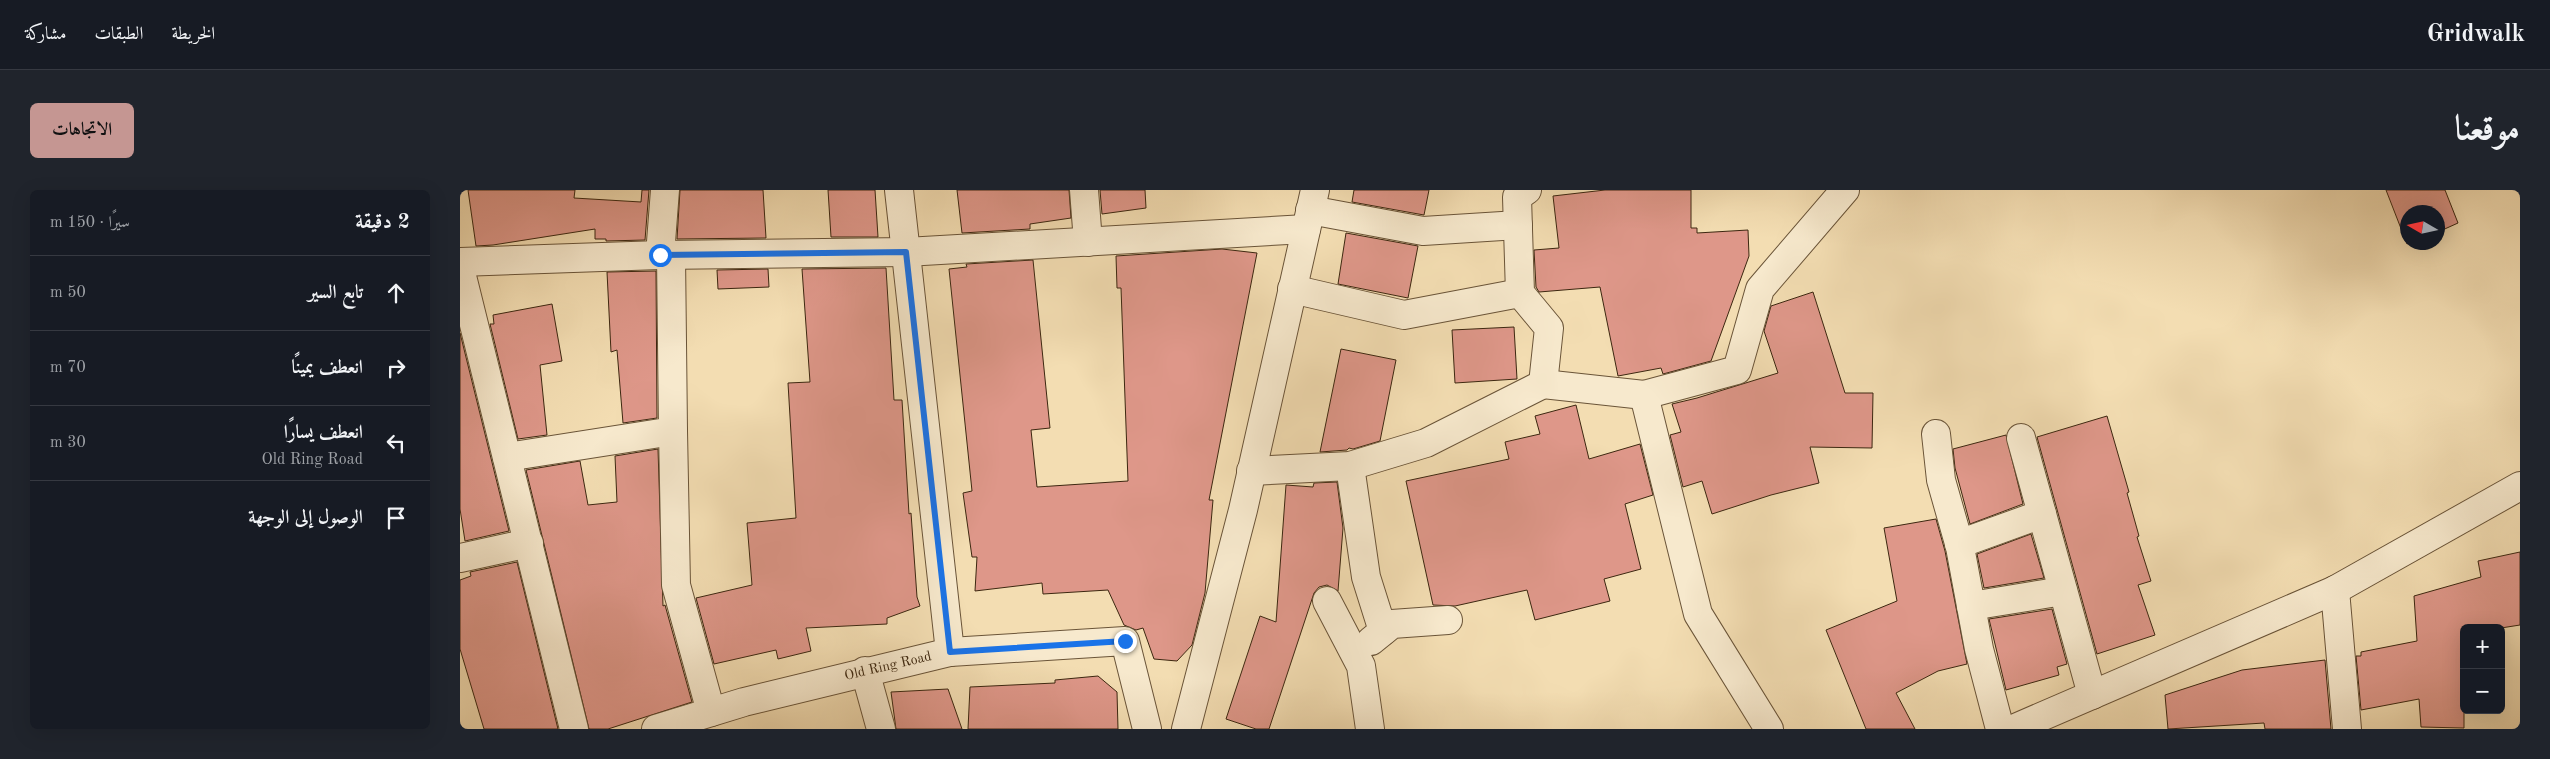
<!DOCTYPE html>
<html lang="ar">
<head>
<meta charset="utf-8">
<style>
  :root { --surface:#171b24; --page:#20242c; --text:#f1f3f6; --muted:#9ea1a6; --line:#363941; --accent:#c59692 }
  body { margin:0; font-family:"Old Standard TT",Amiri,serif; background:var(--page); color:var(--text); direction:rtl }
  .controls { position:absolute; right:15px; bottom:15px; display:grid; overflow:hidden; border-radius:8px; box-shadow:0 5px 20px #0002 }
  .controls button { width:45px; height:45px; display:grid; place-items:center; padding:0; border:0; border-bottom:1px solid var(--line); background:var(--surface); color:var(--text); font:25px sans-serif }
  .compass { position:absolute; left:1940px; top:15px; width:45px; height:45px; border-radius:50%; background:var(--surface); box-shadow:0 5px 20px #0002; rotate:279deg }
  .stop { position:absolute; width:15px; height:15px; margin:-11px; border:4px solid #1a73e8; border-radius:50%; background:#fff }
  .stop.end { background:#1a73e8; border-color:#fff; box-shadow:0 1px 5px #0008 }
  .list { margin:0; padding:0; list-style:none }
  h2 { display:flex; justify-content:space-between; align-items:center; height:65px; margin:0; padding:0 20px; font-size:21px }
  h2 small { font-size:16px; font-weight:400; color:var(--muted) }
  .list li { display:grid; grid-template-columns:32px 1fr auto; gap:15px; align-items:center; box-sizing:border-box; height:75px; padding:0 20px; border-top:1px solid var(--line) }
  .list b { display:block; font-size:19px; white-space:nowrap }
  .list p { margin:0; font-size:16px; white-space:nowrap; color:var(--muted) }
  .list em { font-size:16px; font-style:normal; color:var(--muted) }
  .icon { flex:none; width:28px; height:28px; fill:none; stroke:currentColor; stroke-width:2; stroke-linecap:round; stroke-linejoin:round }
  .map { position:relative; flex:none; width:2060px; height:539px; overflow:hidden; direction:ltr; border-radius:8px }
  header { display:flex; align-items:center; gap:30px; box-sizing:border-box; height:70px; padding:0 25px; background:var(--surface); border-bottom:1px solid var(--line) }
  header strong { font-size:24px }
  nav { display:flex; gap:28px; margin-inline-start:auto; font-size:18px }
  .intro { display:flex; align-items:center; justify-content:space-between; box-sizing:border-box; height:120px; padding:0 30px }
  h1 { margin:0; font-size:35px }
  .button { padding:12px 22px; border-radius:8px; background:var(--accent); color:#111; font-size:18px; font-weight:700 }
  main { display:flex; gap:30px; padding:0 30px }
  aside { flex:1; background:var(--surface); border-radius:8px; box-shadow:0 5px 20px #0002 }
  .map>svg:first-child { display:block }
  .building { fill:#de9789; stroke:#3c2710 }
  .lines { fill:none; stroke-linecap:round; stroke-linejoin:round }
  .minor-casing { stroke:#6a5438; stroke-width:30 }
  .minor { stroke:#f7e9cd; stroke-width:28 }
  .route { stroke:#1a73e8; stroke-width:6 }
  .labels { text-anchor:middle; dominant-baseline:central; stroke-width:5; stroke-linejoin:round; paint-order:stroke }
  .street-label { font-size:14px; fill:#3c2710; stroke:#f7e9cd }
</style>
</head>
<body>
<header>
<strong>Gridwalk</strong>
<nav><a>الخريطة</a><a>الطبقات</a><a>مشاركة</a></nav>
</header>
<div class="intro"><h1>موقعنا</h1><a class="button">الاتجاهات</a></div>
<main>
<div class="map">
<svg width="2060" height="539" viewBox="0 0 2060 539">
  <rect width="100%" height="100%" fill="#f3ddb2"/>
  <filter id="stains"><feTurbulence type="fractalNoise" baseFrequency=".004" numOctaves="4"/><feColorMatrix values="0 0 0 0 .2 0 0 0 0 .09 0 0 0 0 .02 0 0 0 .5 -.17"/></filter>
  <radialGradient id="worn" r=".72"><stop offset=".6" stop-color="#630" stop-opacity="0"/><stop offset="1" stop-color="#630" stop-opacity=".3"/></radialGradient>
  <g class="building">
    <polygon points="8,0 115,0 114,8 181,12 182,0 189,0 185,50 146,51 146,49 135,49 135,39 33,55 16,56"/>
    <polygon points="220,0 303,0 306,48 217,49"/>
    <polygon points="368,0 415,0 418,47 371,47"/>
    <polygon points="497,0 609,0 611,28 570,34 570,39 502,43"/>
    <polygon points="640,0 685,0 686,18 642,24"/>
    <polygon points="894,0 969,0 964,25 892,12"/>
    <polygon points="1145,0 1231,0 1231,38 1237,38 1237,43 1288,40 1289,66 1251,171 1203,184 1201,178 1158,186 1140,97 1079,102 1076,97 1074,60 1099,58 1093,6"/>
    <polygon points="1926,0 1985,0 1998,33 1978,42 1978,22 1948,22 1948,52 1950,52 1947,54"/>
    <polygon points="886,43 958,56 948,108 878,94"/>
    <polygon points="762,59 797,63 749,310 753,310 745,403 732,455 717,471 694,469 683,438 676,440 664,435 648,400 583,404 582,393 515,401 517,367 512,367 503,303 512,301 489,79 507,77 506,74 573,70 590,238 571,240 577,297 668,291 661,98 657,98 656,66"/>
    <polygon points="426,78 434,210 442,210 449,324 451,323 457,407 460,416 427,428 427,434 346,438 351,461 318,469 316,460 254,474 236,408 292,395 287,333 336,328 328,193 350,192 342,79"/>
    <polygon points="308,79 309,97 258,99 257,80"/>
    <polygon points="196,81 197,228 163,233 157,160 151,162 147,82"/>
    <polygon points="1353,102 1385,203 1413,203 1412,258 1350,257 1359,293 1311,305 1252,324 1242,291 1223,297 1210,245 1221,242 1212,214 1237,208 1318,183 1304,141 1311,116"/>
    <polygon points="92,114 102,171 80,175 87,245 58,249 30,134 34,134 33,125"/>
    <polygon points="1054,137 1057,189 995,193 992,140"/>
    <polygon points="0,143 49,341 5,351 0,319"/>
    <polygon points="881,159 936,170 920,251 893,259 889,258 887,260 860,262"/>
    <polygon points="1116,215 1129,269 1180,254 1193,305 1165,314 1181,379 1144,389 1150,411 1075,430 1067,400 995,416 973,415 946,291 1049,269 1045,252 1080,244 1075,226"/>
    <polygon points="1647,226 1669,302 1667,303 1679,346 1677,347 1691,391 1678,395 1695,445 1637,464 1577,247"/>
    <polygon points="1546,245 1563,314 1510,334 1495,278 1493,259"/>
    <polygon points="198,259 203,416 205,415 232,512 148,539 129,539 66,280 120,271 128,315 157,312 155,266"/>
    <polygon points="877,292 883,338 878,401 867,395 859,397 854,403 809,539 796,539 766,529 800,426 816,432 826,295 853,297 854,293"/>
    <polygon points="1476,329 1485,361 1507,474 1478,481 1436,503 1455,539 1406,539 1366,440 1437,411 1424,338"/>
    <polygon points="1571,344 1584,388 1524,398 1517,364"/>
    <polygon points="2060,362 2060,435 2041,438 2004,438 2004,538 1961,537 1959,509 1901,520 1896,466 1901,466 1901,462 1957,451 1954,406 2021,387 2018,371"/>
    <polygon points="57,372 98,539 24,539 0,459 0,390 11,386 10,382"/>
    <polygon points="1592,419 1607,474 1597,477 1599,485 1546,500 1529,429"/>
    <polygon points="1865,470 1871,539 1805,539 1804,533 1708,539 1705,505 1782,480"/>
    <polygon points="638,486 657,502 658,539 508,539 510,497 595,493 595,490"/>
    <polygon points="488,499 502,539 436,539 431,502"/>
  </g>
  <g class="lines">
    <defs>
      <g id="minor">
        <polyline points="439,0 490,462"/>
        <polyline points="624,0 628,52"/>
        <polyline points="850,20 963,41 1058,35"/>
        <polyline points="200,65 205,0"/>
        <polyline points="0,72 200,65 446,62 846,39"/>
        <polyline points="0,78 114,539"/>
        <polyline points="832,99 944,125 1060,103"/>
        <polyline points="1083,194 1184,205 1238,424 1309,539"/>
        <polyline points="1184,205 1277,180 1300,99 1385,0"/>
        <polyline points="213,241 216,395 251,522"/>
        <polyline points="1476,244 1481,290 1500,357 1519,459 1540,539"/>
        <polyline points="1561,248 1632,505"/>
        <polyline points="47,267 213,241 211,65"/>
        <polyline points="890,276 906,387 923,441"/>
        <polyline points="791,281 890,276 966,253 1083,194 1089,138 1060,103 1057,7 1067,0"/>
        <polyline points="1499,354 1582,324"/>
        <polyline points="0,368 69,353"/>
        <polyline points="1875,400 1887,539"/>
        <polyline points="867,411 901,476 910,539"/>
        <polyline points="1511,416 1603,401"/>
        <polyline points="911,451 932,434 988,430"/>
        <polyline points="405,481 421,539"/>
        <polyline points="196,539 284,512 490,462 665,451 687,539"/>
        <polyline points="726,539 783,320 855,0"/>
        <polyline points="1553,539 1875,400 2060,296"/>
      </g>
    </defs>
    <use href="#minor" class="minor-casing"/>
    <use href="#minor" class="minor"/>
  </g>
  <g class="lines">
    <polyline class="route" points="200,65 446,62 490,462 665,451"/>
  </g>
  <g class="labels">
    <g class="street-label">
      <text transform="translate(428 476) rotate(-13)">Old Ring Road</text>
    </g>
  </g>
  <rect width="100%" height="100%" filter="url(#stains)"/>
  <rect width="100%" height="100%" fill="url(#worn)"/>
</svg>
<div class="controls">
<button>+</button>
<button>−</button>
</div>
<svg class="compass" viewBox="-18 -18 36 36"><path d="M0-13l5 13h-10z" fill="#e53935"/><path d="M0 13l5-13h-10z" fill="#9ea1a6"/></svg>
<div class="stop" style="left:200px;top:65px"></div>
<div class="stop end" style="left:665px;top:451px"></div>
</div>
<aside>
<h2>2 دقيقة<small>سيرًا · 150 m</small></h2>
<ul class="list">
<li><svg class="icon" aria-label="ahead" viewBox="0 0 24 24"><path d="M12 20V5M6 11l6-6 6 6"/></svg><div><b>تابع السير</b></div><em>50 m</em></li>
<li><svg class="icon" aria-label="right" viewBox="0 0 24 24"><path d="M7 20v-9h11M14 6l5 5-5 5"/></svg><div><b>انعطف يمينًا</b></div><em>70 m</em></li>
<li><svg class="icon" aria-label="left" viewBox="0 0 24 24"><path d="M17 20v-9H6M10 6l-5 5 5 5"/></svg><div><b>انعطف يسارًا</b><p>Old Ring Road</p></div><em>30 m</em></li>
<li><svg class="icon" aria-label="arrive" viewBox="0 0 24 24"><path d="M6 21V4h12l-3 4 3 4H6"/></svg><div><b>الوصول إلى الوجهة</b></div></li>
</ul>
</aside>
</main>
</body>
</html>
